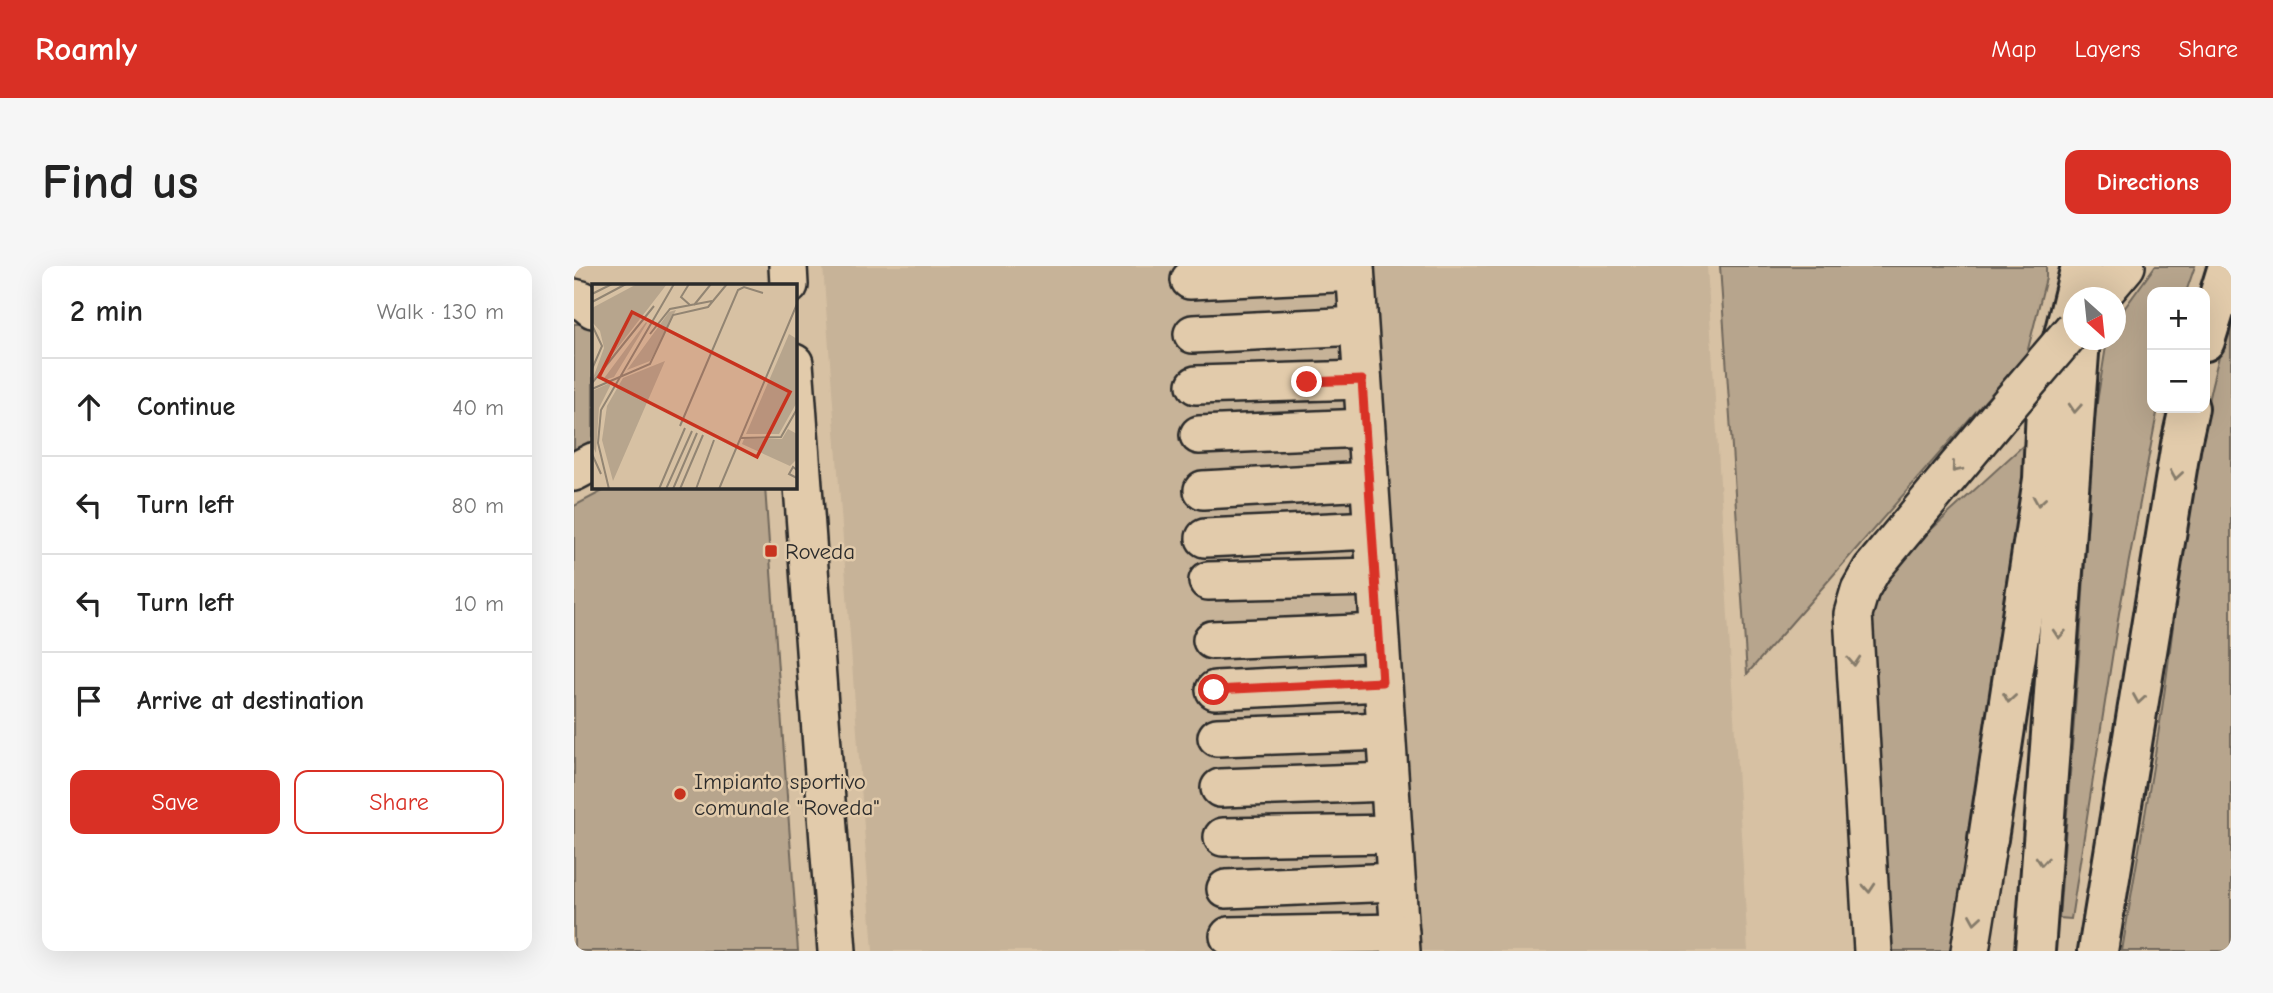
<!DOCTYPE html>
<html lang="en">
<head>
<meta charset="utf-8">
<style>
  :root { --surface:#fff; --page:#f6f6f6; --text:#222; --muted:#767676; --line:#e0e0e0; --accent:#d93025 }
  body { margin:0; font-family:"Comic Neue",sans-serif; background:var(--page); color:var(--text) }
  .controls { position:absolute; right:21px; top:21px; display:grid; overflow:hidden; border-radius:14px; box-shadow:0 7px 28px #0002 }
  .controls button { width:63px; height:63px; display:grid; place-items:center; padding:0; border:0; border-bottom:2px solid var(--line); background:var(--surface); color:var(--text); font:35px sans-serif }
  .compass { position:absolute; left:1489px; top:21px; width:63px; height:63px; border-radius:50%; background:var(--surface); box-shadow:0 7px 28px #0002; rotate:153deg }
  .stop { position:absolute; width:21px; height:21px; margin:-16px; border:5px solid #d93025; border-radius:50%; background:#fff }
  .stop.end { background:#d93025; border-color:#fff; box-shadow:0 2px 7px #0008 }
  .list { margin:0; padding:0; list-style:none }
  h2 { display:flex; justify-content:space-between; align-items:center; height:91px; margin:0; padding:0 28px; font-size:30px }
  h2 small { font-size:23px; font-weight:400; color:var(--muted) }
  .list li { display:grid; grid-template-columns:46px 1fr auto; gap:21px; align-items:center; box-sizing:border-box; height:98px; padding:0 28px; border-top:2px solid var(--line) }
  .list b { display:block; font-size:26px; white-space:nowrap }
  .list em { font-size:23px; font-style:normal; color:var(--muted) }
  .actions { display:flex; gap:14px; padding:21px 28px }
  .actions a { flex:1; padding:16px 0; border:2px solid var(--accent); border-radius:14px; text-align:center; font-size:24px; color:var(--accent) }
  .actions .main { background:var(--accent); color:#fff }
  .icon { flex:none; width:38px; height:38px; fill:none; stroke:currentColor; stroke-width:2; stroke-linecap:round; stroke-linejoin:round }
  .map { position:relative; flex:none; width:1657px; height:685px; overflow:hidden; border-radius:14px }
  header { display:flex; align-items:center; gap:42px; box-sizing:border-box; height:98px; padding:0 35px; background:var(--accent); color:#fff }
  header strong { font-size:33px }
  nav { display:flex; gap:38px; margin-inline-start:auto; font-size:24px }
  .intro { display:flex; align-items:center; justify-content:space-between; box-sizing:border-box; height:168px; padding:0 42px }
  h1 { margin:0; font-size:49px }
  .button { padding:18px 32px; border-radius:14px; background:var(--accent); color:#fff; font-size:24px; font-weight:700 }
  main { display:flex; gap:42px; padding:0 42px }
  aside { flex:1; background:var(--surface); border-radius:14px; box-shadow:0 7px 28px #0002 }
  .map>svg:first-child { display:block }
  .built { fill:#c7b398 }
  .green { fill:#b7a58d; stroke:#71685c; stroke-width:2 }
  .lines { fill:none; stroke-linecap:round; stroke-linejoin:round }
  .minor-casing { stroke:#2b2b2b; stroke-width:42 }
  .highway-casing { stroke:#2b2b2b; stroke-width:44 }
  .minor { stroke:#e2cbab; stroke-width:37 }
  .highway { stroke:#e2cbab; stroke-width:38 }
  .minor-bridge-casing { stroke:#2b2b2b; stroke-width:42; stroke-linecap:butt }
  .minor-bridge { stroke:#e2cbab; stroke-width:37 }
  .oneway { stroke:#867b6b }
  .route { stroke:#d93025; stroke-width:9 }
  .poi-dot { fill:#c8321e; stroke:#e2cbab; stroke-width:2.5 }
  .labels { text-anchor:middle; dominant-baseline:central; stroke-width:5; stroke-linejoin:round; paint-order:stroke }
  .poi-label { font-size:23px; fill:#2b2b2b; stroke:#e2cbab; text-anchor:start }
  .inset-road { fill:none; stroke:#928573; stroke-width:2 }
  .view { fill:#c8321e; fill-opacity:0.15; stroke:#c8321e; stroke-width:3.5 }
  .inset-edge { fill:none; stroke:#2b2b2b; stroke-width:3.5 }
</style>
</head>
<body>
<header>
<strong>Roamly</strong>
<nav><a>Map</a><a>Layers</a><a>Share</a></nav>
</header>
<div class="intro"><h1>Find us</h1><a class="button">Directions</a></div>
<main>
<aside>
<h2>2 min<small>Walk · 130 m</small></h2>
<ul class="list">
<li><svg class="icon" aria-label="ahead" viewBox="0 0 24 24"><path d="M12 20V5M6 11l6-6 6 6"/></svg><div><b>Continue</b></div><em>40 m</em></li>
<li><svg class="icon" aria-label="left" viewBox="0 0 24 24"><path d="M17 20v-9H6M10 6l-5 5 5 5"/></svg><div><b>Turn left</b></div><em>80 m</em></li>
<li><svg class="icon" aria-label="left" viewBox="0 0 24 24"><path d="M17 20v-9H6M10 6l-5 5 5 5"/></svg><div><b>Turn left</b></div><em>10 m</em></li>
<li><svg class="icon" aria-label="arrive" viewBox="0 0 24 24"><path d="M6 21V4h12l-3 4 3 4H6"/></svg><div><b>Arrive at destination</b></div></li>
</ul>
<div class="actions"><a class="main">Save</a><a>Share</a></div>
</aside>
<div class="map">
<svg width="1657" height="685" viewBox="0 0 1657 685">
  <rect width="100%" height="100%" fill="#d7c1a3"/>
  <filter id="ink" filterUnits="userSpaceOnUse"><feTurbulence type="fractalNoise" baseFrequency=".0143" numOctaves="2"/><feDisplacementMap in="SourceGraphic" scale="14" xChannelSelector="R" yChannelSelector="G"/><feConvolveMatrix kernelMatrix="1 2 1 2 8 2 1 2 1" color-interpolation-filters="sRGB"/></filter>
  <g filter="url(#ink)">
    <polygon class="built" points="249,0 1133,0 1174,685 299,685"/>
    <g class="green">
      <polygon points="1146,0 1472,0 1472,12 1453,87 1173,408"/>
      <polygon points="1581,0 1621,0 1612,26 1578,26 1578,142 1584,142 1545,347 1497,653 1485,652 1506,377 1519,161 1533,74 1542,74 1542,54"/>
      <path d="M1657,50V685H1548C1562,597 1579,510 1591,422C1608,297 1618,170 1657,50Z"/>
      <polygon points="0,58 19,58 19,180 0,191"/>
      <polygon points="1454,175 1407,522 1379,685 1316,685 1295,370 1298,347 1308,322 1348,272"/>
      <polygon points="38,220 191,221 224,685 0,685 0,240"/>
    </g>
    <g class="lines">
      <defs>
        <g id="minor">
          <polyline points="214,0 215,19"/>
          <polyline points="781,0 827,685"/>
          <polyline points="616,14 781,6"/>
          <polyline points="0,32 8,34 19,43"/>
          <polyline points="1525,32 1552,0"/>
          <polyline points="619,68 784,60"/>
          <polyline points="220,97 263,685"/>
          <polyline points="622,119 788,114"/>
          <polyline points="625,169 791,162"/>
          <polyline points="0,206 19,196"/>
          <polyline points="629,224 795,215"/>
          <polyline points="631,272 798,264"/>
          <polyline points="634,315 801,311"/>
          <polyline points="638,374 805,367"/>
          <polyline points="641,424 808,416"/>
          <polyline points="643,471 811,465"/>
          <polyline points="646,522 815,516"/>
          <polyline points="649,571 819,568"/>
          <polyline points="652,623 822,616"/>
          <polyline points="655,670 826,667"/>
          <polyline points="1299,685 1279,348 1286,324 1298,303 1426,149"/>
          <polyline points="1396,685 1414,573"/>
        </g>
        <g id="highway">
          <polyline points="1631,75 1654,0"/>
          <polyline points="1414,573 1469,213 1472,141 1507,0"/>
          <polyline points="1461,685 1506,74"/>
          <polyline points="1524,685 1607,178 1615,142"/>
        </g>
      </defs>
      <use href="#minor" class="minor-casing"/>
      <use href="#highway" class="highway-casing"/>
      <use href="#minor" class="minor"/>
      <use href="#highway" class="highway"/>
      <defs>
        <polyline id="minor-bridge" points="1426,149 1500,62"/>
      </defs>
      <use href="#minor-bridge" class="minor-bridge-casing"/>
      <use href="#minor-bridge" class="minor-bridge"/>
    </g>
    <defs><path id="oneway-chevron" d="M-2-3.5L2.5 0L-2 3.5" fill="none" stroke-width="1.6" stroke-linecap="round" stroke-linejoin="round" transform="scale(1.75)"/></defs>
    <g class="oneway">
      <use href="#oneway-chevron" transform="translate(1501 142) rotate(94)"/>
      <use href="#oneway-chevron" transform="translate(1382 202) rotate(130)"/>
      <use href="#oneway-chevron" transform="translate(1602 209) rotate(99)"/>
      <use href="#oneway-chevron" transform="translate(1465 235) rotate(99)"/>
      <use href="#oneway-chevron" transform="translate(1485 368) rotate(94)"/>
      <use href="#oneway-chevron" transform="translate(1280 395) rotate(86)"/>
      <use href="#oneway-chevron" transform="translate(1435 432) rotate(99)"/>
      <use href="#oneway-chevron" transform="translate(1565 433) rotate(99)"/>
      <use href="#oneway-chevron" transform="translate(1468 595) rotate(94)"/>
      <use href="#oneway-chevron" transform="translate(1295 622) rotate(86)"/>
      <use href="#oneway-chevron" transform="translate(1401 653) rotate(99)"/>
    </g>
  </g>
  <g class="lines" filter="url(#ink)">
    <polyline class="route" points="640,424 808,416 788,114 733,116"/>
  </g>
  <g class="poi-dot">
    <rect x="190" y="278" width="14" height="14" rx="3.5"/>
    <circle cx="106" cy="528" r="7"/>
  </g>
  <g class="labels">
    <g class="poi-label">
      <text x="211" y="285">Roveda</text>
      <text x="120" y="515">Impianto sportivo<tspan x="120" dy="26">comunale "Roveda"</tspan></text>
    </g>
  </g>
  <g transform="translate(18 18)">
    <rect width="205" height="205" fill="#d7c1a3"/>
    <path d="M45,0H75L0,97L12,64L8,47L0,38V24ZM84,26L58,77L35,86L77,28ZM55,39L22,93L10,97L54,38ZM197,50L205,55V118L187,150H154ZM73,77L21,197L10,156L15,122L31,94ZM20,98L7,124L4,169L0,161V107ZM196,145L205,150V175L198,182L150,160L152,155H190Z" fill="#b7a58d"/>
    <path class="inset-road" d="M97,0L89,13L98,21M0,10L20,0M0,18L34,0M102,21L119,0M0,41L10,62L0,85M58,50L78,25L120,17M0,99L62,22M0,105L58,80L81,31L116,23L135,0M88,142L146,6L152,3L171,9M148,154L189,153L205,125M0,170L9,190M205,186L201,183L197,190L205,194M17,205L6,159L9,126L82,0M67,205L93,144M74,205L100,147M81,205L105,149M88,205L111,151M104,205L122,156M127,205L205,20"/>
    <path class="view" d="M40,28L198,108L165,173L7,93Z"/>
    <rect width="205" height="205" class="inset-edge"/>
  </g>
</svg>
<div class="controls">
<button>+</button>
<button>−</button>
</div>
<svg class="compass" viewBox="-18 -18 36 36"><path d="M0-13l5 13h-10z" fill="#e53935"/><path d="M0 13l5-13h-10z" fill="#767676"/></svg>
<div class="stop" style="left:640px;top:424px"></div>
<div class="stop end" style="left:733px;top:116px"></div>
</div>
</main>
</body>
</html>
